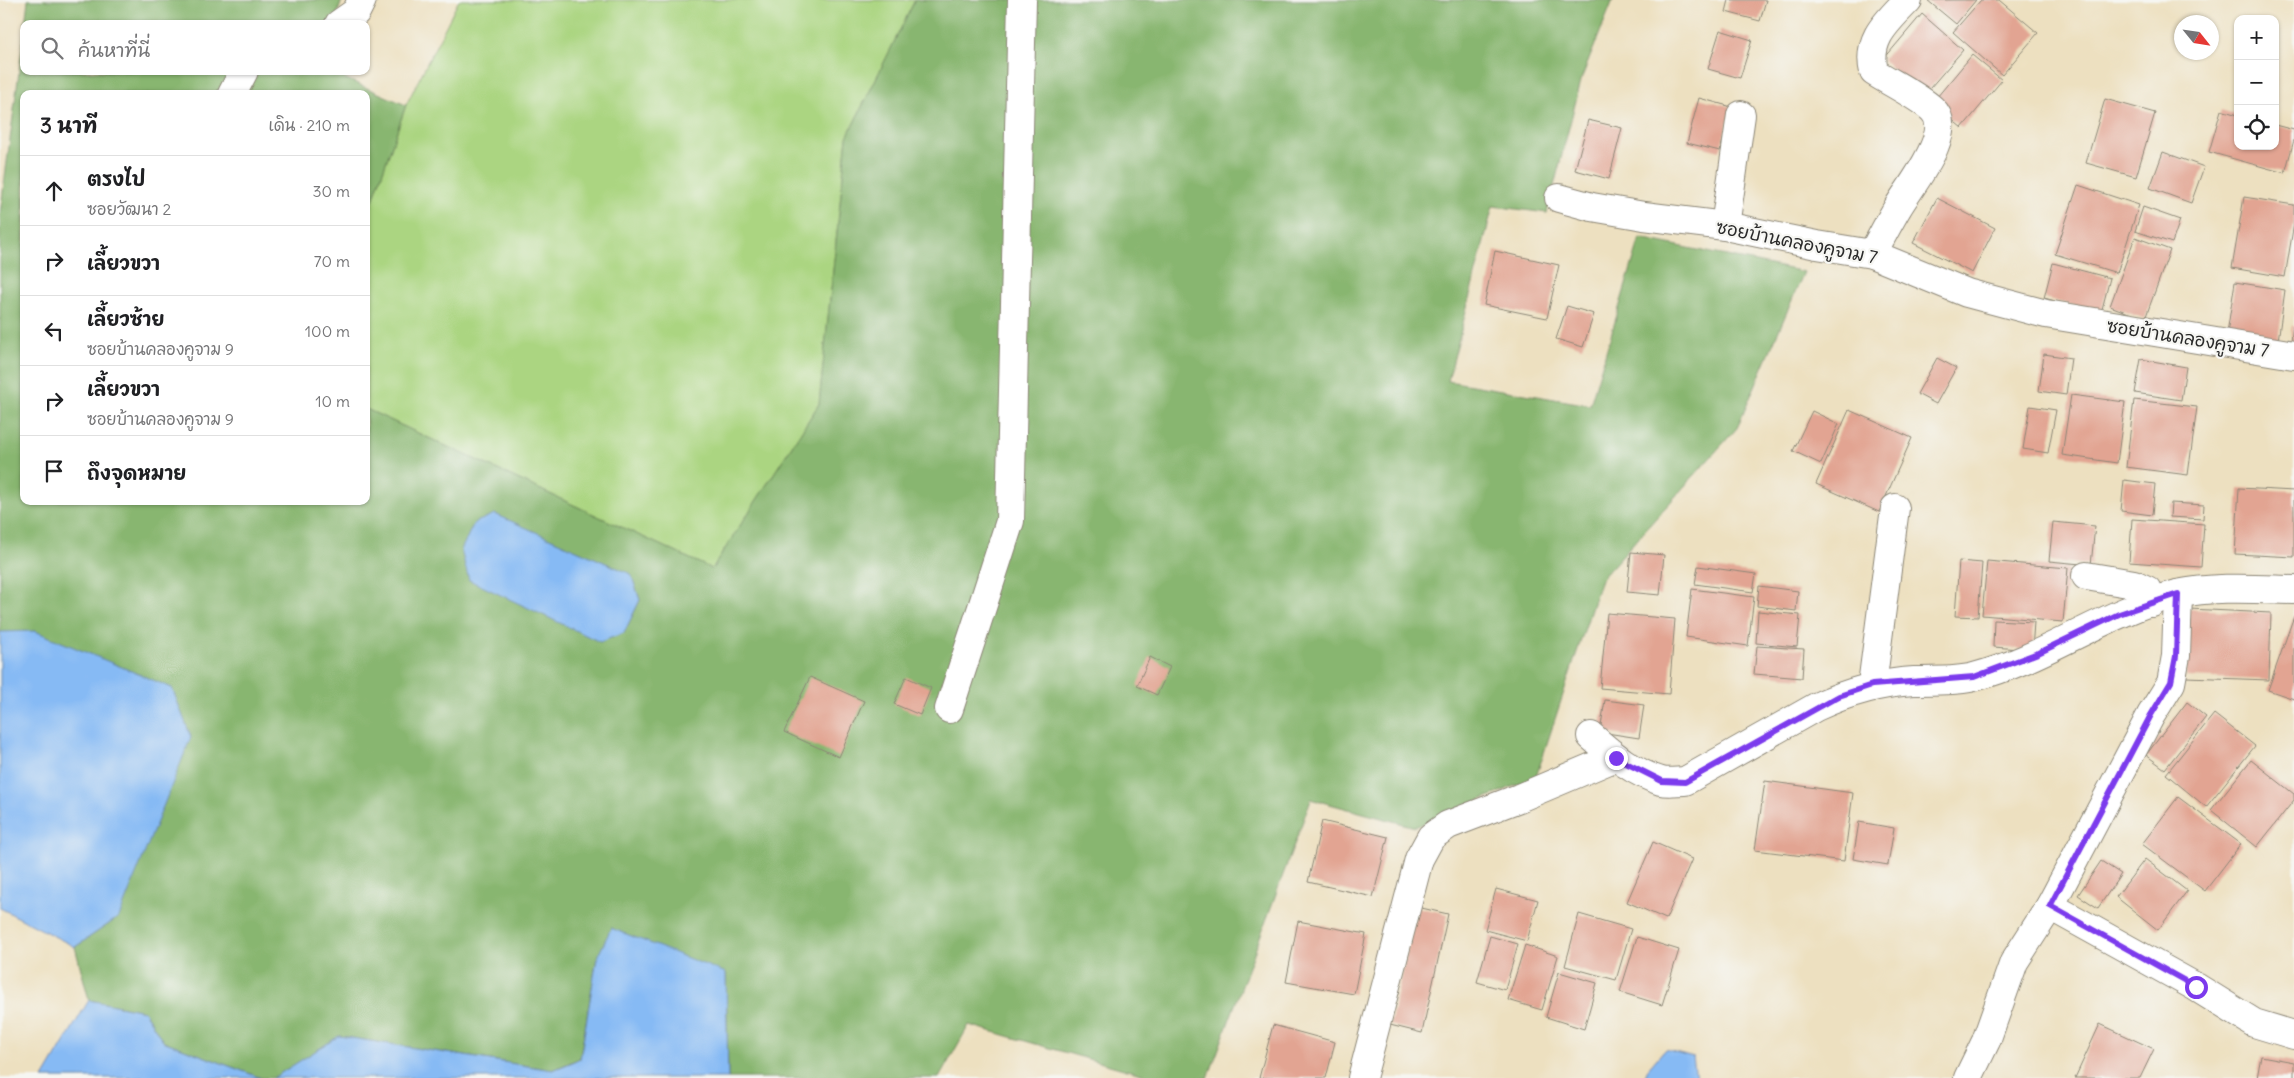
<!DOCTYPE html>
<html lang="th">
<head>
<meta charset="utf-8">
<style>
  :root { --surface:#fff; --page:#f2f2f2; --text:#202124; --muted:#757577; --line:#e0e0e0 }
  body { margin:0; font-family:Delius,"Playpen Sans Thai",sans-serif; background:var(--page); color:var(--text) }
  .controls { position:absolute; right:15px; top:15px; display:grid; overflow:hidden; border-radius:10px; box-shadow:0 1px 4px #0004 }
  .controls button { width:45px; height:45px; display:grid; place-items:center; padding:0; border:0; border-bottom:1px solid var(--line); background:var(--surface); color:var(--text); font:25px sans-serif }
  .compass { position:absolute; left:2174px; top:15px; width:45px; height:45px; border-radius:50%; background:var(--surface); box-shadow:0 1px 4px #0004; rotate:120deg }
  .stop { position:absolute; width:15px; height:15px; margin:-11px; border:4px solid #7c3aed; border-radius:50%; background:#fff }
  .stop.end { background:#7c3aed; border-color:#fff; box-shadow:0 1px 5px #0008 }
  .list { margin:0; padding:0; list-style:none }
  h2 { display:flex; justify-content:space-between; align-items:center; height:65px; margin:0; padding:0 20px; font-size:21px }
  h2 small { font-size:16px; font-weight:400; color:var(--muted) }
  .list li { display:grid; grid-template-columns:32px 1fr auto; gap:15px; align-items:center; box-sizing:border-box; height:70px; padding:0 20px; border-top:1px solid var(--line) }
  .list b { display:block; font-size:19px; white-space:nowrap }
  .list p { margin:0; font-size:16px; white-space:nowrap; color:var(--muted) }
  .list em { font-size:16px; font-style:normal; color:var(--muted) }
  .icon { flex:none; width:28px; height:28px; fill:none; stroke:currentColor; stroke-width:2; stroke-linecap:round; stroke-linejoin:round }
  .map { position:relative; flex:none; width:2294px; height:1078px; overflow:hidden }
  .search { position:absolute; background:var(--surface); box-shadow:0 1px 4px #0004; left:20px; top:20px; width:350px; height:55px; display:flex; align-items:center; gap:12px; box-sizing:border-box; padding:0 18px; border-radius:10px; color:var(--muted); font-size:19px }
  .panel { position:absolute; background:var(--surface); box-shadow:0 1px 4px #0004; left:20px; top:90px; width:350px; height:415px; border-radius:10px }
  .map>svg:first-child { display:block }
  .green { fill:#abd581; stroke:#6b8056 }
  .forest { fill:#88b66f; stroke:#5a704d; fill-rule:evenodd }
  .water { fill:#86baf4; stroke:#587290 }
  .building { fill:#e2a492 }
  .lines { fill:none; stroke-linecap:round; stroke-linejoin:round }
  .minor-casing { stroke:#8c8676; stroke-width:30 }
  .minor { stroke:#fff; stroke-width:28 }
  .route { stroke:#7c3aed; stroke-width:6 }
  .labels { text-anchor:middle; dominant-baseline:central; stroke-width:4.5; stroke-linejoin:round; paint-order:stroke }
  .street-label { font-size:18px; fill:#2b2b2b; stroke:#f6f6f2 }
</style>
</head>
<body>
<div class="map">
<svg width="2294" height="1078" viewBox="0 0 2294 1078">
  <rect width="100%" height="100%" fill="#f6f6f2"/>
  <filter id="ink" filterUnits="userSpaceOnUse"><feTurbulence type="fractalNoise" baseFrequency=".02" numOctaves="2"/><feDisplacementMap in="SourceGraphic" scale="10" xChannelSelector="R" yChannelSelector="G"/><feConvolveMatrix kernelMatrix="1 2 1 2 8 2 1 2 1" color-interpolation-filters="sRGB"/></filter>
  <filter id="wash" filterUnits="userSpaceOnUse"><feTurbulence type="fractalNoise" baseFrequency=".0096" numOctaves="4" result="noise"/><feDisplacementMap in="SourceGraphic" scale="20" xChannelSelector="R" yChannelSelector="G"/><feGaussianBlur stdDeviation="1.12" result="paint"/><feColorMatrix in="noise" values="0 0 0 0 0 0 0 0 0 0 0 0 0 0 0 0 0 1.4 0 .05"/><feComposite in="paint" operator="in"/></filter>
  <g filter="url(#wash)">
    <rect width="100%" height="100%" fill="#ede0c0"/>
    <polygon class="green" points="459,0 915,0 847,137 819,404 712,569 366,409 366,220 406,105"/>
    <g class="forest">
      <polygon points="28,0 342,0 334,24 25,24"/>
      <path d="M915,0H1613L1582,77L1547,213L1493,206L1448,381L1590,405L1640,238L1804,272L1737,428L1601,579L1536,777L1415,827L1311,799L1208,1078H1155L969,1025L939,1078H728L726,973L597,958L580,1058L553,1070L340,1036L273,1078H261L163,1041L144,1011L89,1000L75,947L119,917L0,632V214L24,34V71H328L406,105L366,220V94H24V501H366V409L712,569L819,404L847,137ZM631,574L640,600L624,633Z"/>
    </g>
    <g class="water">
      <polygon points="495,514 631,574 640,600 624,633 600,642 469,580 461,550 474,523"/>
      <polygon points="35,631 172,688 191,737 119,917 75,947 0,908 0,632"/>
      <polygon points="611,928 726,973 728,1078 273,1078 339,1036 553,1070 580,1059 597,958"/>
      <polygon points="89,1000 144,1011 163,1041 261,1078 43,1078"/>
      <polygon points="1665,1049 1693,1057 1696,1078 1645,1078 1647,1070"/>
    </g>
    <g id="blocks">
      <g class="building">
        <polygon points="1729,0 1766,0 1760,21 1726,12"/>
        <polygon points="1927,0 1976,0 1956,24"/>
        <polygon points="1981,0 1999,0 2038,33 2002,75 1953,32"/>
        <polygon points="1922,14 1963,50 1923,96 1883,60"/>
        <polygon points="1720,30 1752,40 1740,78 1708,69"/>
        <polygon points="1972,55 2002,80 1962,128 1932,103"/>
        <polygon points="1699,98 1732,107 1720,151 1687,143"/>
        <polygon points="2105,99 2155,113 2136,177 2086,163"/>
        <polygon points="2221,110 2238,115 2238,146 2275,146 2275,125 2294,130 2294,140 2285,173 2209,152"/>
        <polygon points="1588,120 1622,128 1609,179 1575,170"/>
        <polygon points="2163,152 2204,167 2191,203 2150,188"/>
        <polygon points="2078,185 2139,205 2117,273 2055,254"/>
        <polygon points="2244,197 2294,205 2294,223 2285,277 2232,268"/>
        <polygon points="1937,198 1995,228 1972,273 1913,243"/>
        <polygon points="2143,207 2180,220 2172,243 2135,231"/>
        <polygon points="2135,237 2170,250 2145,319 2110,306"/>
        <polygon points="1495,251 1559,265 1547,318 1484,305"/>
        <polygon points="2053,263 2110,278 2101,313 2044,298"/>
        <polygon points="2235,282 2285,290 2278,341 2227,333"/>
        <polygon points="1567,306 1594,314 1583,347 1556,339"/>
        <polygon points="2293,326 2294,326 2294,348 2290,348"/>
        <polygon points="2044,354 2071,358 2066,395 2039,391"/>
        <polygon points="1937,358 1956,368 1936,404 1917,394"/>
        <polygon points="2141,359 2186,367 2181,400 2135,393"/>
        <polygon points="2071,395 2125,402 2117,463 2062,455"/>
        <polygon points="2134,400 2197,407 2188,475 2126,467"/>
        <polygon points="2030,406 2056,410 2048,453 2023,449"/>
        <polygon points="1849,410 1912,438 1879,512 1816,484"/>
        <polygon points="1812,411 1839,424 1821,464 1793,451"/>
        <polygon points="2124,480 2155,484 2152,515 2121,511"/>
        <polygon points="2239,488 2294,491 2294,557 2235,554"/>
        <polygon points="2171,503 2204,505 2203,519 2170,517"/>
        <polygon points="2132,519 2204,524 2201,567 2129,562"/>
        <polygon points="2053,522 2095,526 2091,565 2049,561"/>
        <polygon points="1631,552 1664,555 1660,595 1627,592"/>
        <polygon points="1959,561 1982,563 1978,617 1955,616"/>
        <polygon points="1987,561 2068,568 2063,622 1982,615"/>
        <polygon points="1698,566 1756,574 1753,592 1695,584"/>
        <polygon points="1759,586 1798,591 1796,611 1757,606"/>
        <polygon points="1692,589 1754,597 1748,646 1686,637"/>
        <polygon points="2189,609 2271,613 2269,680 2186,677"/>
        <polygon points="1758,611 1800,615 1797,647 1756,643"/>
        <polygon points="1607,613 1675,619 1669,694 1600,688"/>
        <polygon points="2294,616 2294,699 2268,690"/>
        <polygon points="1994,620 2034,622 2032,650 1993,647"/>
        <polygon points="1757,646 1804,649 1802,678 1754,674"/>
        <polygon points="1150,657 1170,667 1157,695 1137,686"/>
        <polygon points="810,677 864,701 839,757 784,732"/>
        <polygon points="906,677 931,688 920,715 894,704"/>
        <polygon points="1605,700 1644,705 1639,738 1600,732"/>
        <polygon points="2187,702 2206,717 2165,769 2146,755"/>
        <polygon points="2214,714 2255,746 2206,807 2166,774"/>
        <polygon points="2251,760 2294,794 2294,800 2257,847 2211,810"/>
        <polygon points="1765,781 1853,793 1844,861 1755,850"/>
        <polygon points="2178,797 2241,844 2205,891 2142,844"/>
        <polygon points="1322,821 1388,837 1373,897 1308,882"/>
        <polygon points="1859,822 1894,828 1888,865 1853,859"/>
        <polygon points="1653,842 1692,859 1666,919 1627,902"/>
        <polygon points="2145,859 2187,891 2158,930 2116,897"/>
        <polygon points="2101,861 2121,874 2098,908 2078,895"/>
        <polygon points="1496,889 1538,900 1527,941 1485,930"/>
        <polygon points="1417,907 1448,914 1422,1033 1390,1025"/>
        <polygon points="1579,914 1631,929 1616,980 1565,966"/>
        <polygon points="1298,921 1366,934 1354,994 1286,982"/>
        <polygon points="1490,936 1518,944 1505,990 1477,982"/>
        <polygon points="1637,937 1679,950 1662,1005 1620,992"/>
        <polygon points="1525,945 1558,956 1542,1010 1508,1000"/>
        <polygon points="1559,972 1597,983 1584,1029 1546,1017"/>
        <polygon points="2100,1024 2154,1049 2140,1078 2075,1078"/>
        <polygon points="1273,1025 1335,1042 1326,1078 1259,1078"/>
        <polygon points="2261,1056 2294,1062 2294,1078 2257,1078"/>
      </g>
    </g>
  </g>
  <g filter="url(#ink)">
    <use href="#blocks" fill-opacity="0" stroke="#8c8676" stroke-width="1"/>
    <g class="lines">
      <defs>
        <g id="minor">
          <polyline points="339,24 356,12 362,0"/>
          <polyline points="232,94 244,71"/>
          <polyline points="1559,198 1592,207 1644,216 1725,226 1817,245 1872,254 1967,293 2046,314 2294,355"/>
          <polyline points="1725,226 1741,115"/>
          <path d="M1872,254C1881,238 1889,222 1898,207C1910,186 1957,131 1932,109C1918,96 1891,83 1874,72C1866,39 1887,22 1908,0"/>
          <polyline points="2086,576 2134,584 2147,590 2152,603"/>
          <polyline points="1872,685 1895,508"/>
          <polyline points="949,709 1010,521 1022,0"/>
          <path d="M1591,736C1611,754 1634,773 1661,781C1668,783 1678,781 1685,781L1816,707C1848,692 1879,683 1914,681C1934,680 1955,682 1974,677C2045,659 2106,611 2177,594C2215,586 2255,589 2294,590"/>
          <polyline points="2050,906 2196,987 2254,1023 2294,1035"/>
          <polyline points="1362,1078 1419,859 1431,837 1448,825 1519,798 1616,757"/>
          <polyline points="1968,1078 1986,1041 2014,962 2050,906 2151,715 2171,683 2176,656 2178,594"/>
        </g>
      </defs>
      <use href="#minor" class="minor-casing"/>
      <use href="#minor" class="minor"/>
    </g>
  </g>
  <g class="lines" filter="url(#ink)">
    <polyline class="route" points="1616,758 1662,781 1685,782 1839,696 1872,685 1974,677 2038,653 2119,614 2178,594 2176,656 2171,682 2151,715 2050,906 2196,987"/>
  </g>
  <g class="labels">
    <g class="street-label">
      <text transform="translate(1797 242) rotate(11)">ซอยบ้านคลองคูจาม 7</text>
      <text transform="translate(2188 338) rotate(9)">ซอยบ้านคลองคูจาม 7</text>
    </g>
  </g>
</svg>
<div class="controls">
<button>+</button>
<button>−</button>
<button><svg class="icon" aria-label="locate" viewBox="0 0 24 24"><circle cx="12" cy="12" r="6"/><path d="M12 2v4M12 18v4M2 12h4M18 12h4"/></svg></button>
</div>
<svg class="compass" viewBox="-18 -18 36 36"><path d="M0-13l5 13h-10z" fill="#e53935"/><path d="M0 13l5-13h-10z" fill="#757577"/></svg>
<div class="stop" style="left:2196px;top:987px"></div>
<div class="stop end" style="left:1616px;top:758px"></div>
<div class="search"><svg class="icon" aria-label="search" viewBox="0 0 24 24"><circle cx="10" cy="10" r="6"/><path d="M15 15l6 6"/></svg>ค้นหาที่นี่</div>
<section class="panel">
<h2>3 นาที<small>เดิน · 210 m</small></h2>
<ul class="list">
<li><svg class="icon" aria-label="ahead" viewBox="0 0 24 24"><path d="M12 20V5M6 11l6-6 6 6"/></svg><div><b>ตรงไป</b><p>ซอยวัฒนา 2</p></div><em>30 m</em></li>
<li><svg class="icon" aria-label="right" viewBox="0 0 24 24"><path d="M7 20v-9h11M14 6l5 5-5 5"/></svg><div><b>เลี้ยวขวา</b></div><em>70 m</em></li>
<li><svg class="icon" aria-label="left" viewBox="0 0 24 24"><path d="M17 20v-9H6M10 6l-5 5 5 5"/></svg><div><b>เลี้ยวซ้าย</b><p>ซอยบ้านคลองคูจาม 9</p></div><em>100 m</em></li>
<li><svg class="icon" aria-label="right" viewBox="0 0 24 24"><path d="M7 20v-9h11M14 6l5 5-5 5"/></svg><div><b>เลี้ยวขวา</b><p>ซอยบ้านคลองคูจาม 9</p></div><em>10 m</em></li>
<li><svg class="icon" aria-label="arrive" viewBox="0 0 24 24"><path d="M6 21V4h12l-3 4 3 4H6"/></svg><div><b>ถึงจุดหมาย</b></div></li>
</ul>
</section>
</div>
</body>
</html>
